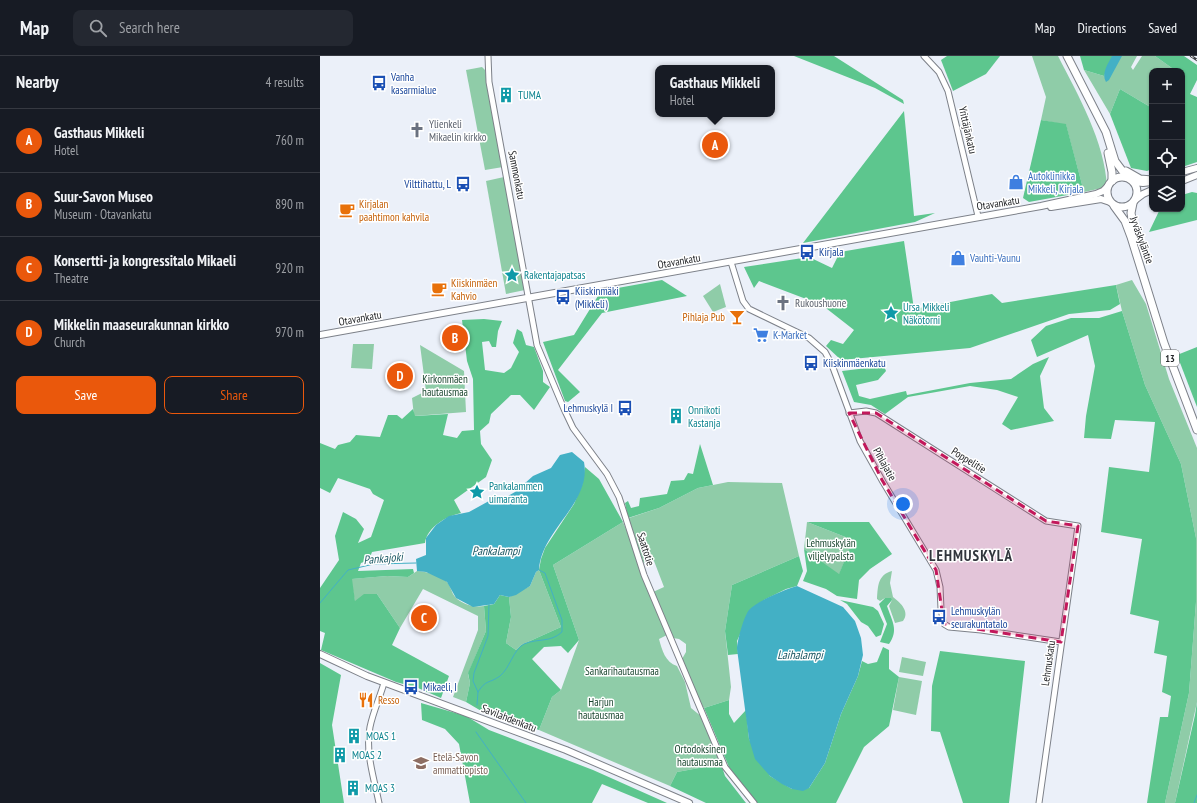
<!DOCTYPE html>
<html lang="en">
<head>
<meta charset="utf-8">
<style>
  :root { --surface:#171b24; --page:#242831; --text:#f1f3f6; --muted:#9ea1a6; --line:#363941; --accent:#ea580c }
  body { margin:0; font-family:"PT Sans Narrow",sans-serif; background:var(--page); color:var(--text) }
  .controls { position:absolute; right:12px; top:12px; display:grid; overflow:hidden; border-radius:8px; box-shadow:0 1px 3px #0004 }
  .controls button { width:36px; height:36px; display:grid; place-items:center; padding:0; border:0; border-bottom:1px solid var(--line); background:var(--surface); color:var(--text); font:20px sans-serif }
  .you { position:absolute; left:583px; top:448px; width:14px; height:14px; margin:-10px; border:3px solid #fff; border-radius:50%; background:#1a73e8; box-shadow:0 0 0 6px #1a73e833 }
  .badge { display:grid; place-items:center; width:26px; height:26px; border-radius:50%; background:var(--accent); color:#fff; font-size:13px; font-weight:700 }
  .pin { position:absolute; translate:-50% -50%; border:2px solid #fff; box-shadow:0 1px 4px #0006 }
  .popup { position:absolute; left:335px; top:9px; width:120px; height:52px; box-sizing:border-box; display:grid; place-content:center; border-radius:8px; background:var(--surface); filter:drop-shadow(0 1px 3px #0005); font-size:13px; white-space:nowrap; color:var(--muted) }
  .popup b { font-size:15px; color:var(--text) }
  .popup::after { content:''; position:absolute; left:50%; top:100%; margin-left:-8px; border:8px solid transparent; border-top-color:var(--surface) }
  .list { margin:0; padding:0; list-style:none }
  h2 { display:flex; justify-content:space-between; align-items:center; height:52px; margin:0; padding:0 16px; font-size:17px }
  h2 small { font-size:13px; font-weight:400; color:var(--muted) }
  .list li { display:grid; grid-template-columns:26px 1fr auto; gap:12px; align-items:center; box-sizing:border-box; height:64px; padding:0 16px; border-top:1px solid var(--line) }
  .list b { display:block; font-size:15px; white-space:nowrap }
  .list p { margin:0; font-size:13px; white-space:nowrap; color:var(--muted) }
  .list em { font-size:13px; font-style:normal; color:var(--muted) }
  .actions { display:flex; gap:8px; padding:12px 16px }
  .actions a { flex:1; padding:9px 0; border:1px solid var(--accent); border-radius:8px; text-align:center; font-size:14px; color:var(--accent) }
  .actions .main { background:var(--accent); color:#fff }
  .icon { flex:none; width:22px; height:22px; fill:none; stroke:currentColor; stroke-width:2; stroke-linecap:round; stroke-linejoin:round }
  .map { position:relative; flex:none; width:877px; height:747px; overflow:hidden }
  header { display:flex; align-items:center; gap:24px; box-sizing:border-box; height:56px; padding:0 20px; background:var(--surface); border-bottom:1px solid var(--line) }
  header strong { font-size:19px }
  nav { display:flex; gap:22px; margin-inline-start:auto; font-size:14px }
  .search { width:280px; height:36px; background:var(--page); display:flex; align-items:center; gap:10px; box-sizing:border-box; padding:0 14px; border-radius:8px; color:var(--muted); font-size:15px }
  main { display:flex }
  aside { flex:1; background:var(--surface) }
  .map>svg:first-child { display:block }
  .green { fill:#8fcca8 }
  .forest { fill:#5dc68e }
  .water { fill:#43b0c5 }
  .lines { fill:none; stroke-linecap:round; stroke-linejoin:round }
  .stream { stroke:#43b0c5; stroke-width:1 }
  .minor-casing { stroke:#7d8189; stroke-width:7 }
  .major-casing { stroke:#7d8189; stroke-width:8 }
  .highway-casing { stroke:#7d8189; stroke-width:9 }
  .minor { stroke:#fff; stroke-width:5 }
  .major { stroke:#fff; stroke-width:6 }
  .highway { stroke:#fff; stroke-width:7 }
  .rail-casing { stroke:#404347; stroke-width:2.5 }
  .rail { stroke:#fff; stroke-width:1; stroke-dasharray:3; stroke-linecap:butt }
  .marked { fill:#c2185b; fill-opacity:0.2; stroke:#c2185b; stroke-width:3; stroke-dasharray:8 5; stroke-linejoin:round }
  .labels { text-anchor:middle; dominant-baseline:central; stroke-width:3; stroke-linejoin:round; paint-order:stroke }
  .shield { fill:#fff; stroke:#656668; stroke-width:1 }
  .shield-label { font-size:10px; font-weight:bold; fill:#232528 }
  .transit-label { font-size:11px; fill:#164399; stroke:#fff; text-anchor:start }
  .culture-label { font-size:11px; fill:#0d838f; stroke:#fff; text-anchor:start }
  .worship-label { font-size:11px; fill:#5b616d; stroke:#fff; text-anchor:start }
  .street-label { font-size:11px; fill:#232528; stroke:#fff }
  .shop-label { font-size:11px; fill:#366cbe; stroke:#fff; text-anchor:start }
  .food-label { font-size:11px; fill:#c56008; stroke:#fff; text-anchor:start }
  .park-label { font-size:11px; fill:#19452e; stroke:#fff }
  .education-label { font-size:11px; fill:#785e54; stroke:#fff; text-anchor:start }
  .water-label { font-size:12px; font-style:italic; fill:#1c5864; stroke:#fff }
  .district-label { font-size:15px; font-weight:bold; letter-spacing:1px; fill:#31353c; stroke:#fff }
</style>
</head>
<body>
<header>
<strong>Map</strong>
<div class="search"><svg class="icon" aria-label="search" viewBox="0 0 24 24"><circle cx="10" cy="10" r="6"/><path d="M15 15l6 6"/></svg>Search here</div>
<nav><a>Map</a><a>Directions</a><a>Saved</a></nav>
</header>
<main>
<aside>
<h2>Nearby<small>4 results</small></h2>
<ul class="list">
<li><span class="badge">A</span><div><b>Gasthaus Mikkeli</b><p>Hotel</p></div><em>760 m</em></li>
<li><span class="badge">B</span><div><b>Suur-Savon Museo</b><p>Museum · Otavankatu</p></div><em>890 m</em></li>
<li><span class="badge">C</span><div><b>Konsertti- ja kongressitalo Mikaeli</b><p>Theatre</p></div><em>920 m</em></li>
<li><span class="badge">D</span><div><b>Mikkelin maaseurakunnan kirkko</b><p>Church</p></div><em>970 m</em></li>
</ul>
<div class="actions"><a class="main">Save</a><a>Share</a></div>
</aside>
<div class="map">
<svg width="877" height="747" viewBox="0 0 877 747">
  <rect width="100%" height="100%" fill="#ebf0f9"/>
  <g class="green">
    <path d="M712,0H738C758,39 785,86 787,131L764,136L746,69L721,64L726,41Z"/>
    <polygon points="794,0 817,0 811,11 813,14 822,0 835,0 856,15 832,15 832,52 800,33 790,58 764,14 784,20"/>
    <polygon points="162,11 165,14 183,111 165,114 146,14"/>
    <polygon points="184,121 205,234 186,238 166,125"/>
    <polygon points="812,224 826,248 849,323 877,392 877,646 855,747 845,747 869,637 876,546 876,482 861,408 825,329 802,255 796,229"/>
    <polygon points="400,228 406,251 393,256 383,240"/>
    <polygon points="33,288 54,288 52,313 31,312"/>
    <polygon points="100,289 144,315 146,356 94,360 92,342 106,335"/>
    <polygon points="408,426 462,427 479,500 412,529 405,575 411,631 409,644 384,652 379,645 362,603 366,596 366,588 359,583 353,582 333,536 344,531 334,505 321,507 306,463 339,452 378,432"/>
    <path d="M303,466L349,578L339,583C342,594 345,606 357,610L365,626L371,652L382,661L401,708L357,716L350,730L219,674L232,641L241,634L259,584L233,509Z"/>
    <polygon points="487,466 533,484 519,519 484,493"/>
    <polygon points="219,514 241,571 201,589 196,594 186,587 191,561 189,541 210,530 216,516"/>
    <path d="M97,515C107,515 120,520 127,526C130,529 131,534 133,538C139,548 154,552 164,550L166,575L148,618L150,627L146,646L133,641L158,574V560L103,533L80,572L57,538L35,546L31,523L67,520L88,521Z"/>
    <path d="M572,515L570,527L573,541C581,547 590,556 583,565L575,567L569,550L572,544L565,542L560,545L557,543C558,529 558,519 572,515Z"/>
    <polygon points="582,601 606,606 603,620 579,616"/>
    <polygon points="579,621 602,625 596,659 573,654"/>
  </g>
  <g class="forest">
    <polygon points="474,0 514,0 583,44 584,48 555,32"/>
    <polygon points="627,0 680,0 666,18 633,35 621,4"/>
    <polygon points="760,0 794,0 784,20 764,14"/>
    <polygon points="835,0 864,0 877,9 877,24 870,38 877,41 877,106 865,110 862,109 862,58 864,53 862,51 862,15 856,15"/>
    <polygon points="800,33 832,52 832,113 827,115 811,112 790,58"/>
    <polygon points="584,55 594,160 615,157 595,166 483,187"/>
    <polygon points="721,64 746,68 764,136 709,146 703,142"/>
    <polygon points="872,136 877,137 877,164 829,176 840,153 862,153 862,139"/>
    <polygon points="584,185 594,253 672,238 682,247 796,229 800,248 790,254 749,258 650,292 521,304 506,290 511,284 523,288 534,274 502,249 439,225 434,232 424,211 489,201 512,212 520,196"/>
    <polygon points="342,224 367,240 282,257 238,314 260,336 248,346 245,345 223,286 254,279 281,235"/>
    <polygon points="802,255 825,329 861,408 876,482 876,546 869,637 845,747 827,747 840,661 848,661 851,640 842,636 847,600 834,597 839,565 810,558 822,483 781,476 789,411 829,416 835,366 795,364 791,383 764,382 766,360 775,310 768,279 717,301 711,284 726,270 751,262 779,262"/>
    <path d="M164,263L182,265L178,275L176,291H172L169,285L162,286L165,314L184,317L191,312L199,296L193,287L197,273L202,276L206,289L214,291L223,315V326L230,331L214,354L200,339H191L171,358L169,367L160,375L161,388L172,404L166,421L134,444L141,457C127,460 107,471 105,487L52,496L49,504L41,507L38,515L93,513L94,517L88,521L67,520L32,523L35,545L44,538H57L80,572L72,589L129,620L121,642L98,632L76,626L1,594L5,577L0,575V532L19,504L15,480L23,456L36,463L44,473L38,487L51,481L64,444L53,438L50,433L18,422L10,437L0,432V387L15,393L18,389L30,386L36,379L60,381L68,359H77L82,363L93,353L95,360L128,358L123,379L137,382L142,375L154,374L153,323L147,305L142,264Z"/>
    <polygon points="877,291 877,351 857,299"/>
    <polygon points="729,301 720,320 724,352 734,365 691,374 682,368 698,341 677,334 650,330 588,341 565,358 551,349 534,346 522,315 564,310 566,315 558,324 536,329 539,340 550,343 586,335 587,339 650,327 691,323 713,308"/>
    <polygon points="380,388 393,429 378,432 339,452 308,462 305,447 308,445 311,452 319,450 320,442 347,438 351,425 364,424 368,417 373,418"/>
    <polygon points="265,411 279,423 303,466 233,509 259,584 248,597 241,590 224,591 212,603 241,634 232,641 219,674 163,656 146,646 150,627 148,617 166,575 164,550 174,548 180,539 189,541 191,561 186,587 196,594 201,589 241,571 219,514 221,503 225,492 254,448 262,429"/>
    <polygon points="487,466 549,466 572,498 550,513 539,524 537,543 517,540 506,533 483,525 487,515 484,493 519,518 533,484"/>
    <polygon points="479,500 483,515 477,530 466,533 444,544 421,576 417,585 418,598 408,599 405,575 412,529"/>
    <path d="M565,542H571L572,544L567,550C572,565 579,574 569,588L560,586L567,568L559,548Z"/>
    <polygon points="520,544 553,551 558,555 564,568 561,579 556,581 548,570 541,566 527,548"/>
    <polygon points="563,591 569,594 569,613 579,621 569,670 544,691 516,747 436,747 409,711 384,652 409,644 409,658 414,667 426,654 429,683 450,720 472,733 489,732 505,707 521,658 538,620 542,605 548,608 557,606"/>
    <polygon points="620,595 705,605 689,747 643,747 620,676 611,675 612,630"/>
    <polygon points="0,607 21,619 12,669 24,747 0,747"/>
    <polygon points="877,646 877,747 855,747 875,659"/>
    <polygon points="101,647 146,660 169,674 273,714 347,747 328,747 282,728 272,747 150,747 139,688 125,673 102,664"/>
    <polygon points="401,708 405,720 426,747 386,747 350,730 357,716"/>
  </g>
  <g class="water">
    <path d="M792,0H802L789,24L786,26C781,17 788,8 792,0Z"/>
    <path d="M252,396L264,406C272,447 221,474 219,514L216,516L210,530L196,539L189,541L180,539L174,548L153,551L136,542L127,526L106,516L97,515L96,503L106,499V482L116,469L129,460L149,456L178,440H188L195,436L213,420L231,412L240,399Z"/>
    <path d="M477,530L523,551L535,565L541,582L543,599L538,620L521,658L505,707L489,732L483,735L472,733L462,728L450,720L435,703L429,683L417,593C417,585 424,560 429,554C437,545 466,533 477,530Z"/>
  </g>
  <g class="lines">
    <g class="stream">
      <polyline points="0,547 28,514 54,508 96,507"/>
      <path d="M158,636C166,623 169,628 180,620C190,612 193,594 204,588C218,582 230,587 242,576V564L225,517L219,514"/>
      <polyline points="157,649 158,636 153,625 154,617 168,580 169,548"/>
      <polyline points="156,676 206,747"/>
      <polyline points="874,747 877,739"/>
    </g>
    <defs>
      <g id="minor">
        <polyline points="168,0 169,26 217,289 244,353 253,372 287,418 299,441 324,519 405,711 434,747"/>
        <polyline points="604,0 619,16 628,35 658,160"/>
        <polyline points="411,206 423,245 429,253 489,282 505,296 512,309 540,385 563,426 616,514 620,531 621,553 624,568 629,571 661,574 741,586"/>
        <polyline points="529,357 546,355 556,357 726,465 758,470 719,747"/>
        <path d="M59,747C54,722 45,696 50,671C53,656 60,641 64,627"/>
      </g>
      <g id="major">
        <polyline points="862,116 877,112"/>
        <polyline points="862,125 877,119"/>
        <polyline points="813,126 823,127 832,126"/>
        <polyline points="815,144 823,138 832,134"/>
        <polyline points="731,151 781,143 790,146"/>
        <polyline points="0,279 721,150 776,138 783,135 788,130"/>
        <polyline points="0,598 47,620 246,694 369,747"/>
      </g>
      <g id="highway">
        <polyline points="747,0 786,76 795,105 807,121"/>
        <polyline points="788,97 792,116 792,125"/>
        <polyline points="806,115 820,123 832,124"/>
        <circle cx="802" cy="136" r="15"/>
        <polyline points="813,147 811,157 816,184"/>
        <polyline points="794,150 805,165 811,181 844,287 877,374"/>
      </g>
    </defs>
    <use href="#minor" class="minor-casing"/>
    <use href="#major" class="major-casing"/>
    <use href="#highway" class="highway-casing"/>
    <use href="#minor" class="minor"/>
    <use href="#major" class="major"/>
    <use href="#highway" class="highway"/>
    <defs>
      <polyline id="rail" points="871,0 877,4"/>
    </defs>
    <use href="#rail" class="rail-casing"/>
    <use href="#rail" class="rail"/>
  </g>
  <path class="marked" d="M529,357H556L726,465L758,470L741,586L624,568L616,514L562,424Z"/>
  <defs>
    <symbol id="bus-bare" viewBox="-9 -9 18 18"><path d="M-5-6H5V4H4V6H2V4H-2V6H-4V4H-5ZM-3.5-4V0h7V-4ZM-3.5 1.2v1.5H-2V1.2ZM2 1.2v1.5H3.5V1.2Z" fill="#1a4fb4" stroke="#fff" stroke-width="2.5" paint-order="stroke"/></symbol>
    <symbol id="building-bare" viewBox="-9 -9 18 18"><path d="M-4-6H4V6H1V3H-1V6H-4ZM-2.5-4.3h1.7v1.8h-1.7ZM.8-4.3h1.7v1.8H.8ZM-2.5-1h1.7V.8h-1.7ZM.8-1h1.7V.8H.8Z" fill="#0f9aa8" stroke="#fff" stroke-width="2.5" paint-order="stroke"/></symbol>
    <symbol id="church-bare" viewBox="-9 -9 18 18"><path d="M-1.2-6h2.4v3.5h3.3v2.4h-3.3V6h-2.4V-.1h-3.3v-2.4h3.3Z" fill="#6b7280" stroke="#fff" stroke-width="2.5" paint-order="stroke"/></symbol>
    <symbol id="shop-bare" viewBox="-9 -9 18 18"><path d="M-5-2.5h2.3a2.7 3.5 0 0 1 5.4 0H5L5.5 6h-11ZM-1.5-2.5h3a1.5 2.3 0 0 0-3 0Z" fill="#3f7fe0" stroke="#fff" stroke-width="2.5" paint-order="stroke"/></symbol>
    <symbol id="cafe-bare" viewBox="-9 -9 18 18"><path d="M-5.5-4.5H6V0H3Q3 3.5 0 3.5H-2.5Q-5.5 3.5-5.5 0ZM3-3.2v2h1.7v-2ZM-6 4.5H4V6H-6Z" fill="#e8710a" stroke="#fff" stroke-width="2.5" paint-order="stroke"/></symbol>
    <symbol id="sight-bare" viewBox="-9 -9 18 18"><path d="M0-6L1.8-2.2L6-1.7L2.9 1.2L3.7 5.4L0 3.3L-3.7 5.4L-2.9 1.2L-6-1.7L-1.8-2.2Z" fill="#0f9aa8" stroke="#fff" stroke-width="2.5" paint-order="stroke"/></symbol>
    <symbol id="bar-bare" viewBox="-9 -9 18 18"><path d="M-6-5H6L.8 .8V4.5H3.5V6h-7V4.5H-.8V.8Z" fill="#e8710a" stroke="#fff" stroke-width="2.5" paint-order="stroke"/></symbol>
    <symbol id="supermarket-bare" viewBox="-9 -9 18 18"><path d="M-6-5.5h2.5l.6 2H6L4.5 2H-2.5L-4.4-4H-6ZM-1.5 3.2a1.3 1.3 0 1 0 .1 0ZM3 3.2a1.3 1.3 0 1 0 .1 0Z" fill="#3f7fe0" stroke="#fff" stroke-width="2.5" paint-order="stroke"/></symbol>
    <symbol id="restaurant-bare" viewBox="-9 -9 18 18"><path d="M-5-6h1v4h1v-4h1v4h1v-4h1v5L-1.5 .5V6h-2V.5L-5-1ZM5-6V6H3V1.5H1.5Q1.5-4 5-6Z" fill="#e8710a" stroke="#fff" stroke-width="2.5" paint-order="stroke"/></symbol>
    <symbol id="school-bare" viewBox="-9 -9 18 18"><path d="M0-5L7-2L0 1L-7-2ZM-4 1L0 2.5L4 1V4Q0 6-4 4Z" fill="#8d6e63" stroke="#fff" stroke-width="2.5" paint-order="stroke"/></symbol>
  </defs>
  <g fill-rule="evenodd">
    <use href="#bus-bare" x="48" y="16" width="22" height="22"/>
    <use href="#building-bare" x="175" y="28" width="22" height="22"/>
    <use href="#church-bare" x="86" y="63" width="22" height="22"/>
    <use href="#shop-bare" x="685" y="115" width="22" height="22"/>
    <use href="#bus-bare" x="132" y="117" width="22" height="22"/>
    <use href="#cafe-bare" x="16" y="143" width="22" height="22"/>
    <use href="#bus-bare" x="476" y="185" width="22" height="22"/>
    <use href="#shop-bare" x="627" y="191" width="22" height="22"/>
    <use href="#sight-bare" x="181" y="208" width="22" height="22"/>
    <use href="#cafe-bare" x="108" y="222" width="22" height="22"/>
    <use href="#bus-bare" x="232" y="230" width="22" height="22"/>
    <use href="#church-bare" x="452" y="236" width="22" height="22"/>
    <use href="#sight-bare" x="560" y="246" width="22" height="22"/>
    <use href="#bar-bare" x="406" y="250" width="22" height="22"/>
    <use href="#supermarket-bare" x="430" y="268" width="22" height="22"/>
    <use href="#bus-bare" x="480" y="296" width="22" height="22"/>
    <use href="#bus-bare" x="294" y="341" width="22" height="22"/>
    <use href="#building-bare" x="345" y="349" width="22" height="22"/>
    <use href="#sight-bare" x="146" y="425" width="22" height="22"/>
    <use href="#bus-bare" x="608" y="550" width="22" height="22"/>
    <use href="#bus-bare" x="80" y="620" width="22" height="22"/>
    <use href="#restaurant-bare" x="35" y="633" width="22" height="22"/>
    <use href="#building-bare" x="23" y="669" width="22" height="22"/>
    <use href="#building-bare" x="9" y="688" width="22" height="22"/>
    <use href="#school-bare" x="90" y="696" width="22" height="22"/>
    <use href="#building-bare" x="22" y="721" width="22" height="22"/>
  </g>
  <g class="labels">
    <rect class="shield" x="841" y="294" width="18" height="16" rx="3"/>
    <g class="shield-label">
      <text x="850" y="302">13</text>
    </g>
    <g class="transit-label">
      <text x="71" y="21">Vanha<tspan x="71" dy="13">kasarmialue</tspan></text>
      <text x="131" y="128" text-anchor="end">Vilttihattu, L</text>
      <text x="499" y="196">Kirjala</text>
      <text x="255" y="235">Kiiskinmäki<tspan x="255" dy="13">(Mikkeli)</tspan></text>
      <text x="503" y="307">Kiiskinmäenkatu</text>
      <text x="293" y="352" text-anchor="end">Lehmuskylä I</text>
      <text x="631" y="555">Lehmuskylän<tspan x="631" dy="13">seurakuntatalo</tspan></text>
      <text x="103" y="631">Mikaeli, I</text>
    </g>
    <g class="culture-label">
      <text x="198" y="39">TUMA</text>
      <text x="204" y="219">Rakentajapatsas</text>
      <text x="583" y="251">Ursa Mikkeli<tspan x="583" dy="13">Näkötorni</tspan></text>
      <text x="368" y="354">Onnikoti<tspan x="368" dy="13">Kastanja</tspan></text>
      <text x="169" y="430">Pankalammen<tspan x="169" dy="13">uimaranta</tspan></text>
      <text x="46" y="680">MOAS 1</text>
      <text x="32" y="699">MOAS 2</text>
      <text x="45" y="732">MOAS 3</text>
    </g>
    <g class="worship-label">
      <text x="109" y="68">Ylienkeli<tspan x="109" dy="13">Mikaelin kirkko</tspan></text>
      <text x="475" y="247">Rukoushuone</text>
    </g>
    <g class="street-label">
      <text transform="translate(648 74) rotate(77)">Yrittäjänkatu</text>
      <text transform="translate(197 119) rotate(79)">Sammonkatu</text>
      <text transform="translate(678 147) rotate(-9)">Otavankatu</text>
      <text transform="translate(822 184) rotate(70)">Jyväskyläntie</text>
      <text transform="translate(359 205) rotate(-10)">Otavankatu</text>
      <text transform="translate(40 262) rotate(-10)">Otavankatu</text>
      <text transform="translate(649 404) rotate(32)">Poppelitie</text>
      <text transform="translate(565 408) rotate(61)">Pihlajatie</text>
      <text transform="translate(326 493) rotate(72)">Saattotie</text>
      <text transform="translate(728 607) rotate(-82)">Lehmuskatu</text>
      <text transform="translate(189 662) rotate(21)">Savilahdenkatu</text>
    </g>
    <g class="shop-label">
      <text x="708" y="120">Autoklinikka<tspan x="708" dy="13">Mikkeli, Kirjala</tspan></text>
      <text x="650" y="202">Vauhti-Vaunu</text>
      <text x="453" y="279">K-Market</text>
    </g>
    <g class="food-label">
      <text x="39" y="148">Kirjalan<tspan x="39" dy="13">paahtimon kahvila</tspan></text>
      <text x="131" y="227">Kiiskinmäen<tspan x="131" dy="13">Kahvio</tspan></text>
      <text x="405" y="261" text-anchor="end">Pihlaja Pub</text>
      <text x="58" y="644">Resso</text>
    </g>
    <g class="park-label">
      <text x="125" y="323">Kirkonmäen<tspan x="125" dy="13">hautausmaa</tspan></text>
      <text x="511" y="487">Lehmuskylän<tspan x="511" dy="13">viljelypalsta</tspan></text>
      <text x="302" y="615">Sankarihautausmaa</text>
      <text x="281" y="646">Harjun<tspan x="281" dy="13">hautausmaa</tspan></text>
      <text x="380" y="693">Ortodoksinen<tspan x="380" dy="13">hautausmaa</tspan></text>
    </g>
    <g class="education-label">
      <text x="113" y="701">Etelä-Savon<tspan x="113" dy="13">ammattiopisto</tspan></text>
    </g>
    <g class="water-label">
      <text x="176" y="494">Pankalampi</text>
      <text transform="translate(63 502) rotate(-5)">Pankajoki</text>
      <text x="480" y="598">Laihalampi</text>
    </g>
    <g class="district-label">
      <text x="651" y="499">LEHMUSKYLÄ</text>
    </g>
  </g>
</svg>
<div class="controls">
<button>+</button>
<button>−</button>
<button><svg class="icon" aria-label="locate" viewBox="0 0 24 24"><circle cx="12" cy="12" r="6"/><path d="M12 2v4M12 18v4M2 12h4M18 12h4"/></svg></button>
<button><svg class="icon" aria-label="layers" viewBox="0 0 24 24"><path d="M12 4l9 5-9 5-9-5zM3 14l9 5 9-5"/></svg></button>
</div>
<div class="you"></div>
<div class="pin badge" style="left:395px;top:89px">A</div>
<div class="popup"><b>Gasthaus Mikkeli</b>Hotel</div>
<div class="pin badge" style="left:135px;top:282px">B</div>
<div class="pin badge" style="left:104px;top:562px">C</div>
<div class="pin badge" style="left:80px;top:320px">D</div>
</div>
</main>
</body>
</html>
